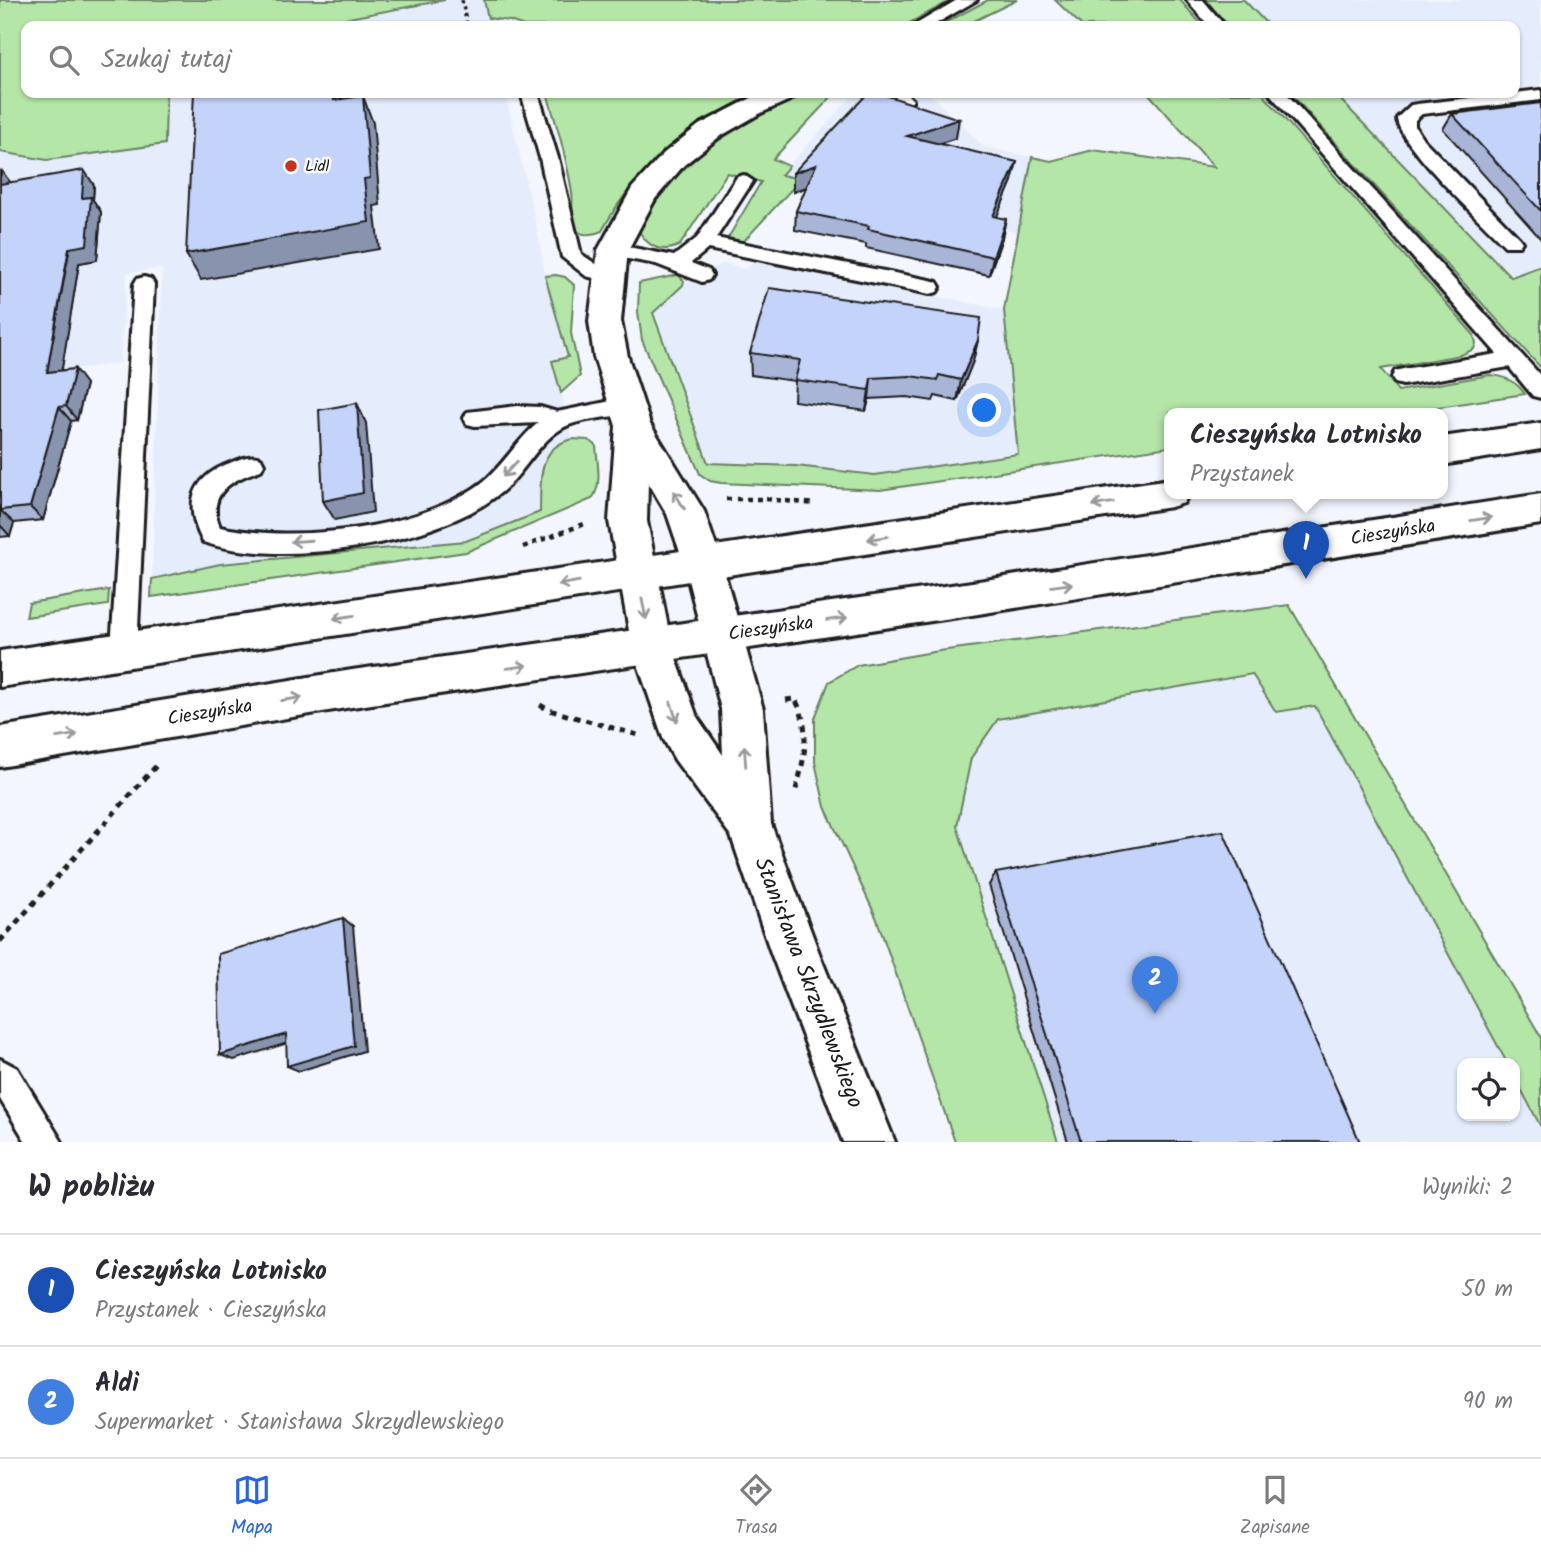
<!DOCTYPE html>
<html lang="pl">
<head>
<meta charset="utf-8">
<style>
  :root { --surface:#fff; --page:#f2f2f3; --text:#2b2b33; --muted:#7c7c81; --line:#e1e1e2; --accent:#2563eb }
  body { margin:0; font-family:Kalam,sans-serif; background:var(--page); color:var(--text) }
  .controls { position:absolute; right:21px; bottom:21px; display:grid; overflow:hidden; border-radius:14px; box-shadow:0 2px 5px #0004 }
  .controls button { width:63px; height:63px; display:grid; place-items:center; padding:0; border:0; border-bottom:2px solid var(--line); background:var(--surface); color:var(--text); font:35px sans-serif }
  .you { position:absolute; left:985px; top:411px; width:24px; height:24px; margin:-18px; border:5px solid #fff; border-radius:50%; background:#1a73e8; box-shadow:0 0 0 10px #1a73e833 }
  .badge { display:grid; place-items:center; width:46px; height:46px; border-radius:50%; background:var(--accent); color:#fff; font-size:23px; font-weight:700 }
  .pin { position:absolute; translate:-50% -58px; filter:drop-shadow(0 2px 4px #0008) }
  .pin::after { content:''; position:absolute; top:37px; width:24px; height:21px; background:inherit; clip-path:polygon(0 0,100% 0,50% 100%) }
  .popup { position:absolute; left:1164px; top:408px; width:284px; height:91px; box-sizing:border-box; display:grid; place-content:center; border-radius:14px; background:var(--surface); filter:drop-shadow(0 2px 5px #0005); font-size:23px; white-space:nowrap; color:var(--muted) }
  .popup b { font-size:26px; color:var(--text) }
  .popup::after { content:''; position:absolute; left:50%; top:100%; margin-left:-14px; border:14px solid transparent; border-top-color:var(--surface) }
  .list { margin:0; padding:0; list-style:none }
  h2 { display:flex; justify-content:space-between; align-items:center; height:91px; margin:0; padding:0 28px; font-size:30px }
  h2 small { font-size:23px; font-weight:400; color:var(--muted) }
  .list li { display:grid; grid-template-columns:46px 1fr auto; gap:21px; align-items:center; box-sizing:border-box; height:112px; padding:0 28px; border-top:2px solid var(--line) }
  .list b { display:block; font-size:26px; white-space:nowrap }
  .list p { margin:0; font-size:23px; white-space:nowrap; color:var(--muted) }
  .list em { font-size:23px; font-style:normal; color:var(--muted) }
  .icon { flex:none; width:38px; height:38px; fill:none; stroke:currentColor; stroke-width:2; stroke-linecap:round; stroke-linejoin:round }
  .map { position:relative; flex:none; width:1541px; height:1142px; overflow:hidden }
  .search { position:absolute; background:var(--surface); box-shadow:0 2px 5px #0004; left:21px; right:21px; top:21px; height:77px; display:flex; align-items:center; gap:18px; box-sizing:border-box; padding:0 24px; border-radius:14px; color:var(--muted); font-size:26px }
  .sheet { height:315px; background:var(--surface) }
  nav { display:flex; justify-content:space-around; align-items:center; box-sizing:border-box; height:98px; border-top:2px solid var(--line); background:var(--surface); font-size:19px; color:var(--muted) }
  nav a { display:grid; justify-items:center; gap:4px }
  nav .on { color:var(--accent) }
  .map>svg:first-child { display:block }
  .built { fill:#e5ecfc; fill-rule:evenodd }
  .green { fill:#b4e6a7; stroke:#688162; stroke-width:2 }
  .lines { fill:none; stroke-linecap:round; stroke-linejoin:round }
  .service-casing { stroke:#1c1c1c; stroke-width:6 }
  .minor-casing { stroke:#1c1c1c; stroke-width:6 }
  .secondary-casing { stroke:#1c1c1c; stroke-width:6 }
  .path-far2 { stroke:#1c1c1c; stroke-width:3.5; stroke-dasharray:3.5 3.5; stroke-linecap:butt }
  .path-far1 { stroke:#1c1c1c; stroke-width:4.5; stroke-dasharray:5 5; stroke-linecap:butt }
  .path { stroke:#1c1c1c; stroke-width:5; stroke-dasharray:6 6; stroke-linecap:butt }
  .service { fill:#fff; fill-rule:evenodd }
  .minor { fill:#fff; fill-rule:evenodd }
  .secondary { fill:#fff; fill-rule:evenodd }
  .wall { fill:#a8b5d6; stroke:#1c1c1c; stroke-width:2 }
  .shaded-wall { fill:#8894ae; stroke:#1c1c1c; stroke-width:2 }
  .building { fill:#c3d3f9; stroke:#1c1c1c; stroke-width:2 }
  .oneway { stroke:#999 }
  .poi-dot { fill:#c8321e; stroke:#fff; stroke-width:2.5 }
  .labels { text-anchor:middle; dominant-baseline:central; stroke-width:5; stroke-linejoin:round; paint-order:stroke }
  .far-poi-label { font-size:16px; fill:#1c1c1c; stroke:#fff; text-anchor:start }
  .street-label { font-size:19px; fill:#1c1c1c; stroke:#fff }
  .near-street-label { font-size:23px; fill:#1c1c1c; stroke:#fff }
</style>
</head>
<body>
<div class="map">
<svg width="1541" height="1142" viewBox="0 0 1541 1142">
  <rect width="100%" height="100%" fill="#f3f6fe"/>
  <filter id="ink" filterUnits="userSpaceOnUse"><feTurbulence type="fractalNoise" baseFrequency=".0143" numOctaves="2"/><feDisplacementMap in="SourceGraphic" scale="14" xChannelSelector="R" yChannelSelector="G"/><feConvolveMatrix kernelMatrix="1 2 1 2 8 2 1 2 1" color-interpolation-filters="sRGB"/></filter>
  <g filter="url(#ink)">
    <g class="built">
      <polygon points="445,0 484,0 490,26 306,26"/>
      <polygon points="1244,0 1541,0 1541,307 1334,93 1515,93 1515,26 1269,26"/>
      <polygon points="166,93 505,93 537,229 545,276 568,358 552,361 573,439 563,441 540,470 540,512 466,541 220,564 152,579 162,268 127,273 120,363 0,379 0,153 47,160 165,144"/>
      <polygon points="855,93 929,93 984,147 1032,157 1018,233 780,175"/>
      <polygon points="758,259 1004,310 1018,455 875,475 796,466 708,463 653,313 683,285 723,263 746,269"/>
      <path d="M1289,605L1541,1037V1142H955L876,917L825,807L815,762V718L829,682L858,665L939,651ZM1462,1063H1515V1116H1462Z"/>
    </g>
    <g class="green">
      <polygon points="0,0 445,0 306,26 26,26 26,93 166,93 165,144 47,160 0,152"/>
      <polygon points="484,0 952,0 904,26 524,26 510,21 488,18"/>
      <polygon points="988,0 1017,0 964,26 939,26"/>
      <polygon points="1055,0 1180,0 1203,26 1082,26"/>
      <polygon points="1205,0 1244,0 1269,26 1229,26"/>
      <path d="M547,93H757C691,123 637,166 602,231C594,234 584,237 577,231C569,223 574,204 572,193C567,159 557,126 547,93Z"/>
      <path d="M805,93H835L773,159L789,166L781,175L801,179L743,242L728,238L761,182L727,173L680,245C662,254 649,248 639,231C673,160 737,125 805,93Z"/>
      <path d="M1148,93H1262L1474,335L1476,343L1474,349L1461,355L1381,369L1398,391L1490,375C1505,376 1516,381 1525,394L1398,413H1170L1169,447L880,490L721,483L710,481L700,474L642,340L638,312L639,283L678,275L684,281L683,285L653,313L708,463L796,466L875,475L1018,454L1004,310L1032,157L1051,161L1093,150L1214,167Z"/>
      <polygon points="1290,93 1334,93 1511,277 1541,266 1541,368"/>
      <polygon points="556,275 565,277 574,285 571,333 580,376 561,393 552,361 568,357 545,276"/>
      <path d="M573,439L588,440L596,445C597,463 603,484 592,499L466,552L151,597L152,579L220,564L466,541L540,512C541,482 536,447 573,439Z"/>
      <polygon points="109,590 108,605 26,617 29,603"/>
      <polygon points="1289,605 1541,1037 1541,1127 1515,1078 1515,1063 1507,1063 1315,706 1276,712 1252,674 998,719 971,758 957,826 1058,1142 955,1142 876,917 825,807 815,762 815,718 829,682 858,665 939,651"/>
    </g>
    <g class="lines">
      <defs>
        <g id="service">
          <polygon points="957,0 977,0 932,26 913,26"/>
          <polygon points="1187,0 1203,0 1225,26 1209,26"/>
          <path d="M1541,90V100L1422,114L1415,120V126L1423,139L1519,238L1522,242L1519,246H1505C1484,224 1397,143 1397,118L1411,105L1417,104Z"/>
          <polygon points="521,93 538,93 558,158 581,254 599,266 616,270 619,275 616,280 609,282 586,276 562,257 540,158"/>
          <polygon points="889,93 906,93 913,100 910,104 898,104"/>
          <polygon points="1269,93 1286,93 1521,354 1541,376 1541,398 1533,396 1509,367 1403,385 1395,383 1392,377 1395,371 1403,369 1497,354"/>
          <polygon points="744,175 753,181 716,238 930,280 937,282 940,287 937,292 930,294 708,249 691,263 709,270 712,275 709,280 702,282 656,264 606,255 603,250 606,245 613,244 674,256 697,238 737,177"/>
          <polygon points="144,277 151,279 154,284 137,650 133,658 124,661 115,658 111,650 134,284 137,279"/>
          <path d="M626,398L634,400L637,406L634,412C614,418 578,418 561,429C535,445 523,476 499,494C434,546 281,568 203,542C184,506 190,478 230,463C240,459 250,454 261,458L264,464L261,470C233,479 205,493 220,527C296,543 420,530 483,482C504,465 517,440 538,423L475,426L467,424L464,418L467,412L518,406L540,407L557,412Z"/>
          <polygon points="0,1059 17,1068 62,1142 26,1142 0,1099"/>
        </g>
        <path id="minor" d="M761,93H796L792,99L761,113L719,137L684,165L655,199L628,250L621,321L628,357L650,424L704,511L722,564L763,709L771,824L819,953L895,1142H843L771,953L731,836L675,760L663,738L632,647L609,521L616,426L594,357L589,321L598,250L632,188L664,153L699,125ZM648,482L667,514L684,564L721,709L723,755L697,717L672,647L647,521Z"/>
        <g id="secondary">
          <polygon points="1541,423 1541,449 1442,465 1442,437"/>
          <polygon points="1170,479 1170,493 1189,493 1184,503 1171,507 0,687 0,651"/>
          <polygon points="1541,494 1541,524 972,615 352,707 0,767 0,727 352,670 972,582"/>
        </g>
      </defs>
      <use href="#service" class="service-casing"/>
      <use href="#minor" class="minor-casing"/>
      <use href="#secondary" class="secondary-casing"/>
      <polyline class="path-far2" points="462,0 467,26"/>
      <g class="path-far1">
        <polyline points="726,499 766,499 815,504"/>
        <polyline points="523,547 584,524"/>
      </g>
      <g class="path">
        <path d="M786,700L795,699C812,729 804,762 795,793"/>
        <polyline points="540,705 549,710 638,735"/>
        <polyline points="0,941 156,766"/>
      </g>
      <use href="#service" class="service"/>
      <use href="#minor" class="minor"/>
      <use href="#secondary" class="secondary"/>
    </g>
    <g class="wall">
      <polygon points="1541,103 1541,239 1443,129 1452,114"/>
      <polygon points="956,138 940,143 1012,181 996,217 1002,238 989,275 866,248 866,244 795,230 796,211 807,187 793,192 793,173"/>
      <polygon points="0,171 10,182 94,185 93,200 101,212 97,260 79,263 61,371 86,384 77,420 71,421 43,520 14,523 10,536 0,537"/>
      <polygon points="978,340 973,361 957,401 935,396 933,401 907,397 869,399 866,411 794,401 795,381 751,375 750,353"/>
      <polygon points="996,873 1360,1142 1068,1142 989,885"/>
    </g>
    <g class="shaded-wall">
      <polygon points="333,93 341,93 344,127 334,100"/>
      <polygon points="363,96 373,123 380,205 374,206 379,249 201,280 186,254 364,179"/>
      <polygon points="959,119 956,138 905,155 907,136"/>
      <polygon points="1017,162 1012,181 989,235 993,216"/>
      <polygon points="816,165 815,184 793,192 793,173"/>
      <polygon points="84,170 94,185 93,200 101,212 97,260 79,263 59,387 47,372"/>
      <polygon points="2,171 13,186 0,189 0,177"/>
      <polygon points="1006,219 1002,238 989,275 993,257"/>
      <polygon points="978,340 973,361 957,401 961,380"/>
      <polygon points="75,369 86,384 77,420 66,406"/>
      <polygon points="871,378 869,399 866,411 869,390"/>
      <polygon points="357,403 366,423 373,512 335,520 323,501"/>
      <polygon points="59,407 71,421 43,520 30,507"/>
      <polygon points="0,510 14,523 10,536 0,525"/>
      <polygon points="343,918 353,926 364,1051 299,1071 287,1066"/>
      <polygon points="286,1034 297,1040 234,1060 220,1055"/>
    </g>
    <g class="building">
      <polygon points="194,93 333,93 334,100 363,96 370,178 364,179 369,222 186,254"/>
      <polygon points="868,93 879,93 959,119 907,136 1017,162 993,216 1006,219 993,257 868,229 869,226 796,211 816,165 793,173"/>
      <polygon points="1541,103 1541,211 1452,114"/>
      <polygon points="84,170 82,198 91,197 87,245 69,248 47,372 75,369 66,406 59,407 30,507 0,510 0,511 0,184"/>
      <polygon points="769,288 981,318 978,340 961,380 939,375 937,380 910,376 871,378 869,390 795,380 800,360 750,353"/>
      <polygon points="357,403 363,493 323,501 319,410"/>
      <polygon points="1223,831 1360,1142 1081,1142 996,873"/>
      <polygon points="343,918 354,1046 287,1066 286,1034 220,1055 218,954"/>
    </g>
    <defs><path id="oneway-shaft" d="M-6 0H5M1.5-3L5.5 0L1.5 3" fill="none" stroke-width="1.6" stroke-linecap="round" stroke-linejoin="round" transform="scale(1.75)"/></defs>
    <g class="oneway">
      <use href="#oneway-shaft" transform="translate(510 469) rotate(133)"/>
      <use href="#oneway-shaft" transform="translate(679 500) rotate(-122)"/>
      <use href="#oneway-shaft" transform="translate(1103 504) rotate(171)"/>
      <use href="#oneway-shaft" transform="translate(1481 519) rotate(-9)"/>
      <use href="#oneway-shaft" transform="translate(878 538) rotate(171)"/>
      <use href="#oneway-shaft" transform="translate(301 541) rotate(176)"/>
      <use href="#oneway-shaft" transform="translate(569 583) rotate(170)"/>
      <use href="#oneway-shaft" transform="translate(1062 585) rotate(-8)"/>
      <use href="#oneway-shaft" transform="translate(644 609) rotate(78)"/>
      <use href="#oneway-shaft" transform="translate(344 617) rotate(171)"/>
      <use href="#oneway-shaft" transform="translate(837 619) rotate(-8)"/>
      <use href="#oneway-shaft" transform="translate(517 667) rotate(-8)"/>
      <use href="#oneway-shaft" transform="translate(292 699) rotate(-9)"/>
      <use href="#oneway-shaft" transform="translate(674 712) rotate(72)"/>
      <use href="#oneway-shaft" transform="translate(67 736) rotate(-9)"/>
      <use href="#oneway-shaft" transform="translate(745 756) rotate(-94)"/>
    </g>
  </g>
  <circle class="poi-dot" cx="291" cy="166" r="7"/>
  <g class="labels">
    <g class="far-poi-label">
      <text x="305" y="166">Lidl</text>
    </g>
    <g class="street-label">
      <text transform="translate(1393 533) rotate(-9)">Cieszyńska</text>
      <text transform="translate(771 629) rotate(-8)">Cieszyńska</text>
      <text transform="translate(210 713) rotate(-9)">Cieszyńska</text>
    </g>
    <g class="near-street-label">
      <text transform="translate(808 983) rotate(69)">Stanisława Skrzydlewskiego</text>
    </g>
  </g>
</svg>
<div class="controls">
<button><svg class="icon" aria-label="locate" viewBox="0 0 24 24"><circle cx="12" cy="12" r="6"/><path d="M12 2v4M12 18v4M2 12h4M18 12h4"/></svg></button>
</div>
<div class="you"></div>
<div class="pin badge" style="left:1306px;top:579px;background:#1a4fb4">1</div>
<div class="popup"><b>Cieszyńska Lotnisko</b>Przystanek</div>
<div class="pin badge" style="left:1155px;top:1014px;background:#3f7fe0">2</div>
<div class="search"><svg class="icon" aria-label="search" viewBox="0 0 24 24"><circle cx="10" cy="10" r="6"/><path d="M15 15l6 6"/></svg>Szukaj tutaj</div>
</div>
<section class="sheet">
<h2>W pobliżu<small>Wyniki: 2</small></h2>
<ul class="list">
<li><span class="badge" style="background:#1a4fb4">1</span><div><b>Cieszyńska Lotnisko</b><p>Przystanek · Cieszyńska</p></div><em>50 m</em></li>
<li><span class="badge" style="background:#3f7fe0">2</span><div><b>Aldi</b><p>Supermarket · Stanisława Skrzydlewskiego</p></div><em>90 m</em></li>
</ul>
</section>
<nav>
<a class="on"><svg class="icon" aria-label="map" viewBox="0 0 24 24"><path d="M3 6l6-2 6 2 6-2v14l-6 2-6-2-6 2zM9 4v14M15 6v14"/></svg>Mapa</a>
<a><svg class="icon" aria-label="directions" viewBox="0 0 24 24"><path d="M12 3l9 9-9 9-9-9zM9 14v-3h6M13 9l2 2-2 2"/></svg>Trasa</a>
<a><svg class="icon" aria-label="saved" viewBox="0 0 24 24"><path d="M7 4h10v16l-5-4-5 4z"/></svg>Zapisane</a>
</nav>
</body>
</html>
